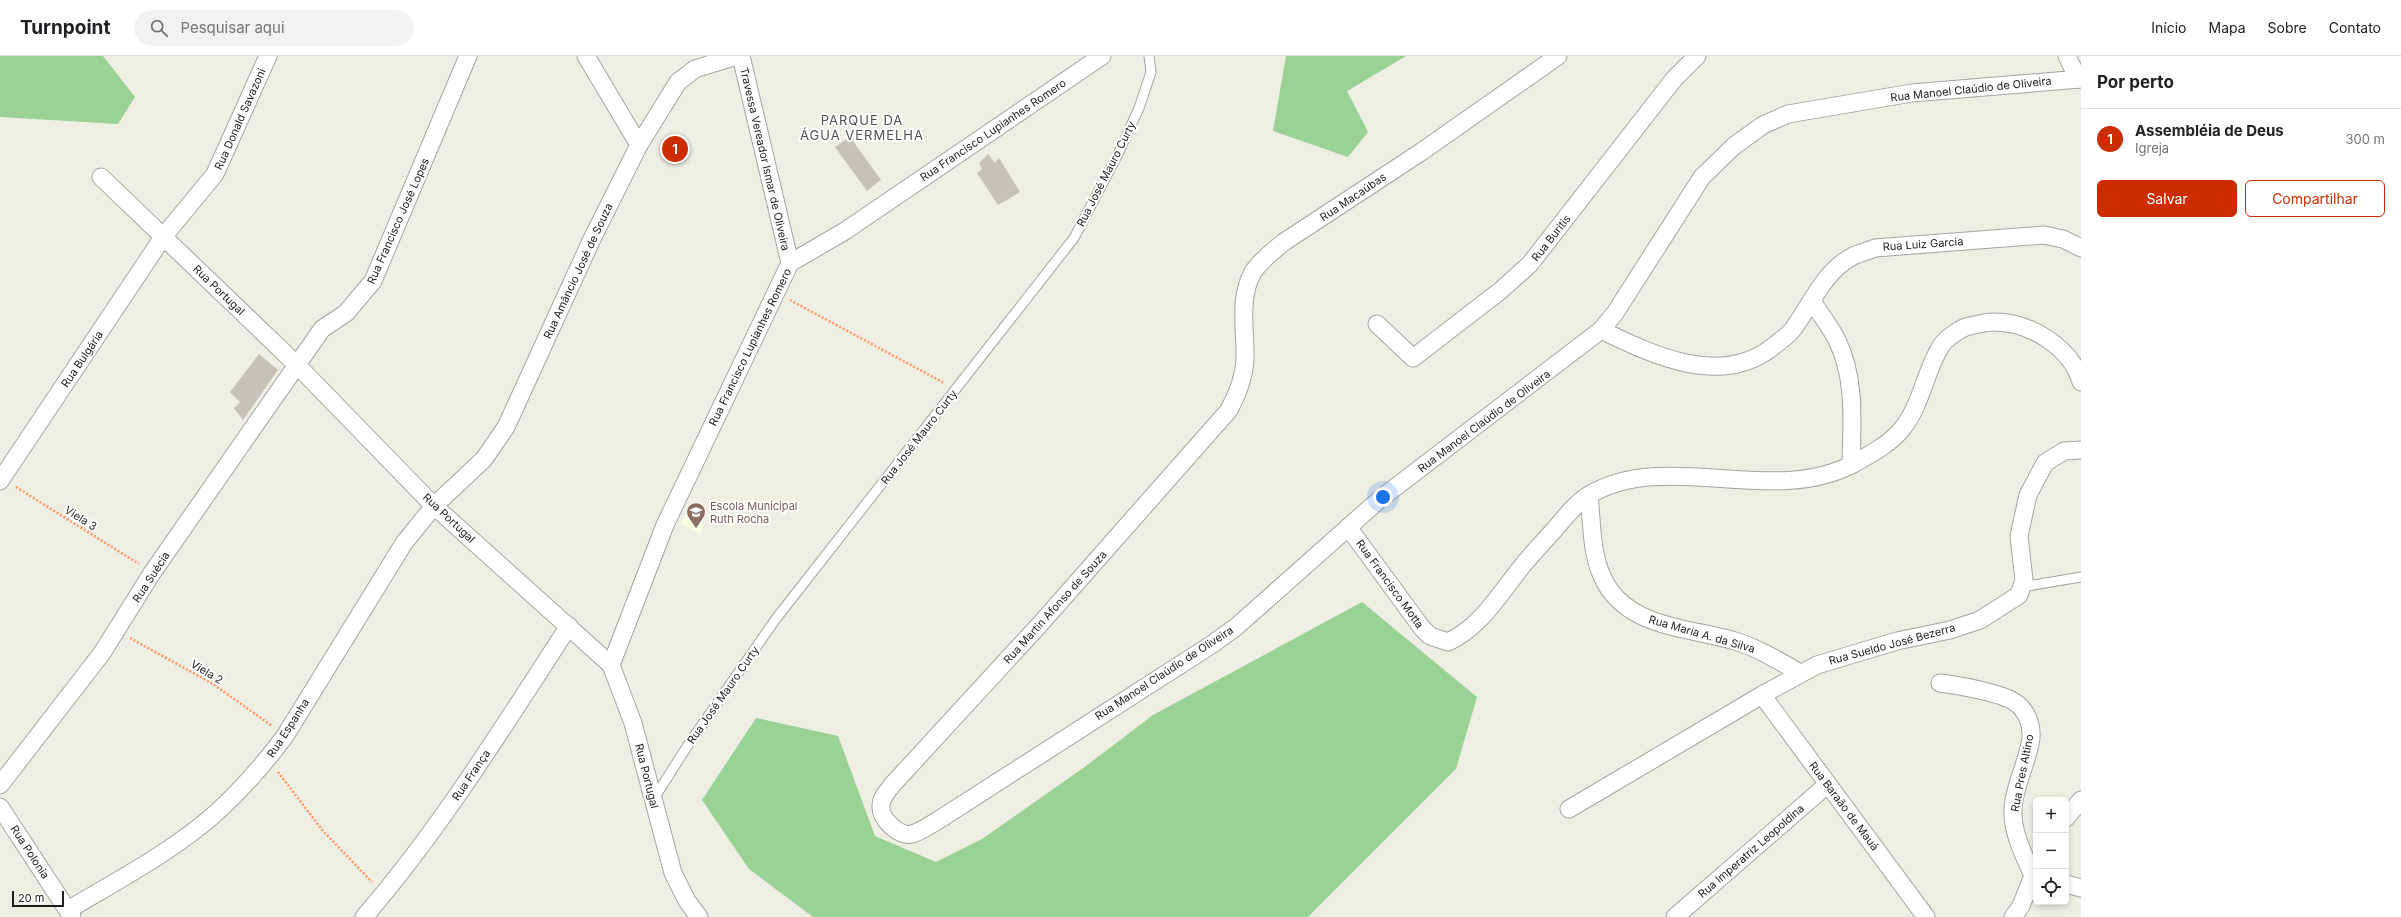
<!DOCTYPE html>
<html lang="pt">
<head>
<meta charset="utf-8">
<style>
  :root { --surface:#fff; --page:#f2f2f2; --text:#202124; --muted:#757577; --line:#e0e0e0; --accent:#cb2d00 }
  body { margin:0; font-family:Inter,sans-serif; background:var(--page); color:var(--text) }
  .controls { position:absolute; right:12px; bottom:12px; display:grid; overflow:hidden; border-radius:6px; box-shadow:0 2px 6px #0003 }
  .controls button { width:36px; height:36px; display:grid; place-items:center; padding:0; border:0; border-bottom:1px solid var(--line); background:var(--surface); color:var(--text); font:20px sans-serif }
  .scale { position:absolute; left:12px; bottom:10px; width:52px; box-sizing:border-box; padding-left:4px; border:2px solid #1d1d1d; border-top:0; font-size:11px; line-height:14px; white-space:nowrap; color:#1d1d1d; -webkit-text-stroke:3px #fff; paint-order:stroke }
  .you { position:absolute; left:1383px; top:441px; width:14px; height:14px; margin:-10px; border:3px solid #fff; border-radius:50%; background:#1a73e8; box-shadow:0 0 0 6px #1a73e833 }
  .badge { display:grid; place-items:center; width:26px; height:26px; border-radius:50%; background:var(--accent); color:#fff; font-size:13px; font-weight:700 }
  .pin { position:absolute; translate:-50% -50%; border:2px solid #fff; box-shadow:0 1px 4px #0006 }
  .list { margin:0; padding:0; list-style:none }
  h2 { display:flex; justify-content:space-between; align-items:center; height:52px; margin:0; padding:0 16px; font-size:17px }
  h2 small { font-size:13px; font-weight:400; color:var(--muted) }
  .list li { display:grid; grid-template-columns:26px 1fr auto; gap:12px; align-items:center; box-sizing:border-box; height:60px; padding:0 16px; border-top:1px solid var(--line) }
  .list b { display:block; font-size:15px; white-space:nowrap }
  .list p { margin:0; font-size:13px; white-space:nowrap; color:var(--muted) }
  .list em { font-size:13px; font-style:normal; color:var(--muted) }
  .actions { display:flex; gap:8px; padding:12px 16px }
  .actions a { flex:1; padding:9px 0; border:1px solid var(--accent); border-radius:6px; text-align:center; font-size:14px; color:var(--accent) }
  .actions .main { background:var(--accent); color:#fff }
  .icon { flex:none; width:22px; height:22px; fill:none; stroke:currentColor; stroke-width:2; stroke-linecap:round; stroke-linejoin:round }
  .map { position:relative; flex:none; width:2081px; height:861px; overflow:hidden }
  header { display:flex; align-items:center; gap:24px; box-sizing:border-box; height:56px; padding:0 20px; background:var(--surface); border-bottom:1px solid var(--line) }
  header strong { font-size:19px }
  nav { display:flex; gap:22px; margin-inline-start:auto; font-size:14px }
  .search { width:280px; height:36px; background:var(--page); display:flex; align-items:center; gap:10px; box-sizing:border-box; padding:0 14px; border-radius:22px; color:var(--muted); font-size:15px }
  main { display:flex }
  aside { flex:1; background:var(--surface) }
  .map>svg:first-child { display:block }
  .education { fill:#f7ffdc }
  .forest { fill:#9ad195 }
  .building { fill:#c7c1b6 }
  .lines { fill:none; stroke-linecap:round; stroke-linejoin:round }
  .service-casing { stroke:#a4a4a4; stroke-width:11 }
  .minor-casing { stroke:#a4a4a4; stroke-width:19 }
  .path { stroke:#ff9664; stroke-width:2.5; stroke-dasharray:2 2; stroke-linecap:butt }
  .service { stroke:#fff; stroke-width:9 }
  .minor { stroke:#fff; stroke-width:17 }
  .labels { text-anchor:middle; dominant-baseline:central; stroke-width:4; stroke-linejoin:round; paint-order:stroke }
  .street-label { font-size:11px; fill:#1d1d1d; stroke:#fff }
  .education-label { font-size:11px; fill:#785e54; stroke:#fff; text-anchor:start }
  .quarter-label { font-size:13px; letter-spacing:1px; fill:#505050; stroke:#fff }
</style>
</head>
<body>
<header>
<strong>Turnpoint</strong>
<div class="search"><svg class="icon" aria-label="search" viewBox="0 0 24 24"><circle cx="10" cy="10" r="6"/><path d="M15 15l6 6"/></svg>Pesquisar aqui</div>
<nav><a>Início</a><a>Mapa</a><a>Sobre</a><a>Contato</a></nav>
</header>
<main>
<div class="map">
<svg width="2081" height="861" viewBox="0 0 2081 861">
  <rect width="100%" height="100%" fill="#efeee3"/>
  <polygon class="education" points="686,458 704,468 700,478 681,467"/>
  <g class="forest">
    <polygon points="0,0 103,0 135,41 118,68 0,61"/>
    <polygon points="1286,0 1406,0 1347,35 1368,76 1348,101 1273,75"/>
    <polygon points="1362,546 1477,641 1456,713 1308,861 813,861 749,813 702,744 756,662 838,680 875,780 936,806 982,783 1086,710 1153,659"/>
  </g>
  <g class="building">
    <polygon points="850,81 881,124 867,135 835,91"/>
    <polygon points="988,98 995,107 999,102 1020,136 998,149 977,117 982,113 979,107"/>
    <polygon points="259,298 278,314 243,364 234,352 240,346 230,336"/>
  </g>
  <g class="lines">
    <defs>
      <g id="service">
        <polyline points="2022,531 2081,521"/>
        <polyline points="653,744 688,689 775,564 1074,182 1118,98 1139,52 1151,16 1149,0"/>
      </g>
      <g id="minor">
        <polyline points="586,0 639,89"/>
        <polyline points="741,0 790,207"/>
        <path d="M1558,0L1421,96L1284,186C1273,195 1261,204 1253,216C1238,242 1246,276 1245,304C1244,322 1237,339 1229,354L1042,566L893,728C888,735 881,741 881,750C880,763 899,781 912,778C920,776 930,769 937,765L1211,589L1236,571L1380,443L1601,274L1615,257L1702,121L1734,90L1763,69L1788,58L1912,37L2081,23"/>
        <polyline points="2067,0 2078,23"/>
        <polyline points="101,121 297,309 434,450 611,609 633,667 673,817 687,845 699,861"/>
        <path d="M1812,245C1820,258 1830,270 1837,284C1856,323 1852,367 1851,409"/>
        <polyline points="1377,268 1413,302 1500,235 1530,208 1674,23 1697,0"/>
        <path d="M1601,274C1653,299 1722,333 1775,289C1781,284 1789,279 1793,273C1811,249 1824,215 1853,200C1860,197 1868,195 1875,192L2044,179L2063,183L2081,192"/>
        <polyline points="0,425 163,181 215,118 268,0"/>
        <path d="M1589,439C1592,466 1591,496 1602,520C1624,572 1688,571 1735,585C1758,592 1779,605 1800,617"/>
        <path d="M1348,471L1422,572L1430,580L1448,586C1481,571 1501,536 1523,509C1533,497 1544,485 1555,473C1565,461 1576,447 1589,439C1666,393 1771,451 1853,408C1869,399 1890,388 1902,373C1922,348 1925,315 1941,290C1945,283 1962,271 1970,270C1978,268 1986,266 1994,266C2030,266 2071,291 2081,326"/>
        <polyline points="611,609 665,469 790,207 845,175 1102,0"/>
        <path d="M1940,627C1957,629 2003,637 2016,647C2027,655 2032,669 2031,682C2028,706 2014,729 2013,753C2012,777 2024,799 2033,820"/>
        <polyline points="1762,639 1926,861"/>
        <polyline points="0,729 102,597 152,517 322,273 346,257 373,225 468,0"/>
        <polyline points="0,751 72,861"/>
        <polyline points="1569,753 1762,639 1817,609 1897,585 1950,574 1980,564 2019,539 2024,524 2019,480 2028,439 2045,407 2064,395 2081,394"/>
        <polyline points="2066,762 2081,744"/>
        <polyline points="2066,828 2081,832"/>
        <path d="M68,854C118,824 172,796 216,757C241,734 265,707 285,680L404,487L434,450L484,403L506,371L591,185L639,89L678,26L695,13L737,0"/>
        <path d="M364,861C442,771 504,669 569,570"/>
        <polyline points="1675,861 1828,728"/>
        <polyline points="2013,861 2021,850 2036,812"/>
      </g>
    </defs>
    <use href="#service" class="service-casing"/>
    <use href="#minor" class="minor-casing"/>
    <g class="path">
      <polyline points="790,244 944,327"/>
      <polyline points="16,431 139,508"/>
      <polyline points="130,582 213,628 272,670"/>
      <polyline points="278,716 323,775 372,826"/>
    </g>
    <use href="#service" class="service"/>
    <use href="#minor" class="minor"/>
  </g>
  <defs>
    <symbol id="school-pin" viewBox="-11 -11 22 30"><path d="M0 17L-7.5 6A9.5 9.5 0 1 1 7.5 6Z" fill="#8d6e63" stroke="#fff"/><path d="M0-5L7-2L0 1L-7-2ZM-4 1L0 2.5L4 1V4Q0 6-4 4Z" fill="#fff"/></symbol>
  </defs>
  <g fill-rule="evenodd">
    <use href="#school-pin" x="685" y="445" width="22" height="30"/>
  </g>
  <g class="labels">
    <g class="street-label">
      <text transform="translate(1971 33) rotate(-6)">Rua Manoel Claúdio de Oliveira</text>
      <text transform="translate(240 63) rotate(-66)">Rua Donald Savazoni</text>
      <text transform="translate(993 74) rotate(-34)">Rua Francisco Lupianhes Romero</text>
      <text transform="translate(765 103) rotate(77)">Travessa Vereador Ismar de Oliveira</text>
      <text transform="translate(1106 118) rotate(-63)">Rua José Mauro Curty</text>
      <text transform="translate(1353 141) rotate(-34)">Rua Macaúbas</text>
      <text transform="translate(398 165) rotate(-66)">Rua Francisco José Lopes</text>
      <text transform="translate(1551 182) rotate(-52)">Rua Buritis</text>
      <text transform="translate(1923 188) rotate(-4)">Rua Luiz Garcia</text>
      <text transform="translate(578 215) rotate(-65)">Rua Amâncio José de Souza</text>
      <text transform="translate(219 234) rotate(44)">Rua Portugal</text>
      <text transform="translate(750 291) rotate(-64)">Rua Francisco Lupianhes Romero</text>
      <text transform="translate(82 303) rotate(-56)">Rua Bulgária</text>
      <text transform="translate(1484 365) rotate(-37)">Rua Manoel Claúdio de Oliveira</text>
      <text transform="translate(919 381) rotate(-52)">Rua José Mauro Curty</text>
      <text transform="translate(81 462) rotate(32)">Viela 3</text>
      <text transform="translate(449 462) rotate(43)">Rua Portugal</text>
      <text transform="translate(151 521) rotate(-57)">Rua Suécia</text>
      <text transform="translate(1390 528) rotate(54)">Rua Francisco Motta</text>
      <text transform="translate(1055 551) rotate(-48)">Rua Martin Afonso de Souza</text>
      <text transform="translate(1702 578) rotate(16)">Rua Maria A. da Silva</text>
      <text transform="translate(1892 588) rotate(-15)">Rua Sueldo José Bezerra</text>
      <text transform="translate(207 616) rotate(31)">Viela 2</text>
      <text transform="translate(1164 617) rotate(-33)">Rua Manoel Claúdio de Oliveira</text>
      <text transform="translate(723 639) rotate(-55)">Rua José Mauro Curty</text>
      <text transform="translate(288 672) rotate(-57)">Rua Espanha</text>
      <text transform="translate(2022 717) rotate(-79)">Rua Pres Altino</text>
      <text transform="translate(471 719) rotate(-56)">Rua França</text>
      <text transform="translate(647 720) rotate(76)">Rua Portugal</text>
      <text transform="translate(1844 750) rotate(53)">Rua Baraão de Mauá</text>
      <text transform="translate(1751 795) rotate(-41)">Rua Imperatriz Leopoldina</text>
      <text transform="translate(30 796) rotate(57)">Rua Polonia</text>
    </g>
    <g class="education-label">
      <text x="710" y="450">Escola Municipal<tspan x="710" dy="13">Ruth Rocha</tspan></text>
    </g>
    <g class="quarter-label">
      <text x="862" y="64">PARQUE DA<tspan x="862" dy="15">ÁGUA VERMELHA</tspan></text>
    </g>
  </g>
</svg>
<div class="controls">
<button>+</button>
<button>−</button>
<button><svg class="icon" aria-label="locate" viewBox="0 0 24 24"><circle cx="12" cy="12" r="6"/><path d="M12 2v4M12 18v4M2 12h4M18 12h4"/></svg></button>
</div>
<div class="scale">20 m</div>
<div class="you"></div>
<div class="pin badge" style="left:675px;top:93px">1</div>
</div>
<aside>
<h2>Por perto<small></small></h2>
<ul class="list">
<li><span class="badge">1</span><div><b>Assembléia de Deus</b><p>Igreja</p></div><em>300 m</em></li>
</ul>
<div class="actions"><a class="main">Salvar</a><a>Compartilhar</a></div>
</aside>
</main>
</body>
</html>
